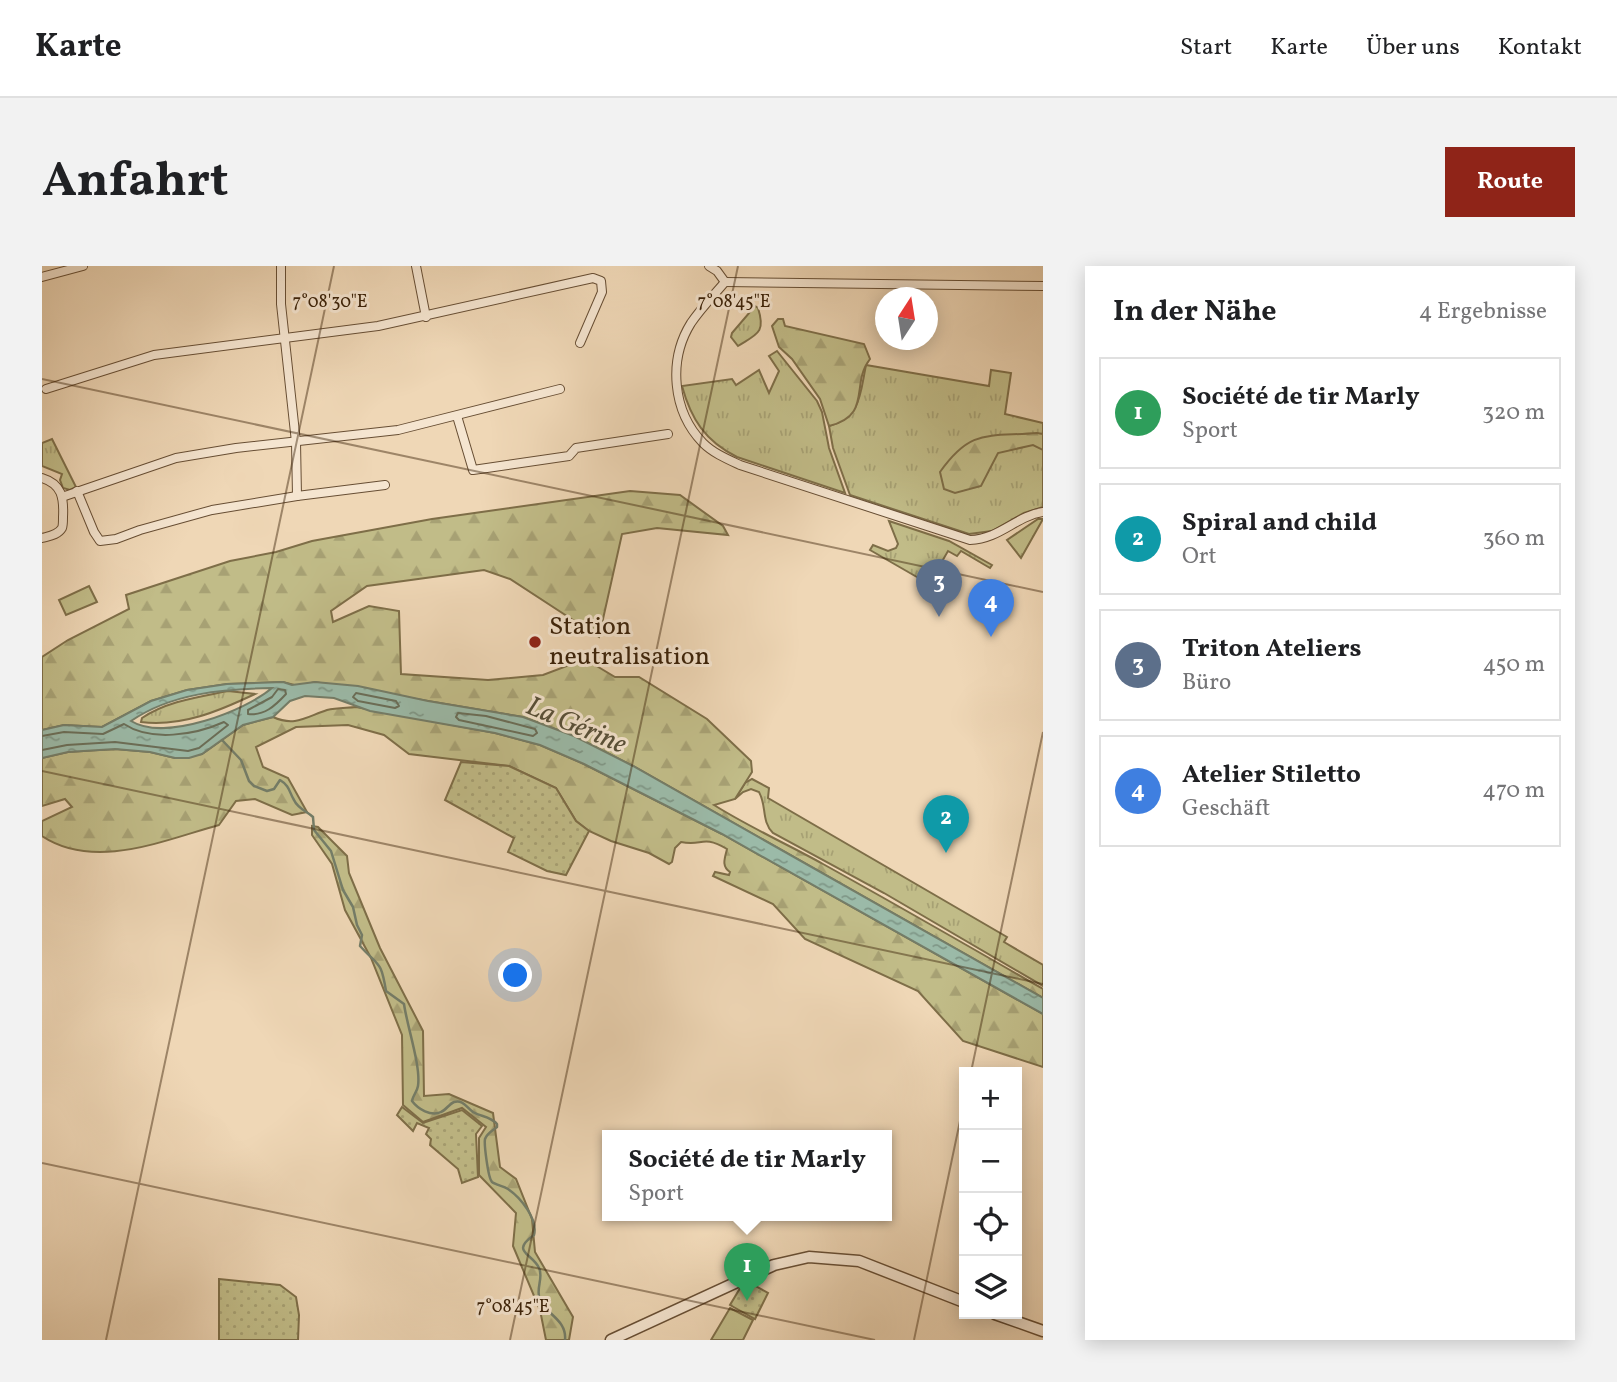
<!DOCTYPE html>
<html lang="de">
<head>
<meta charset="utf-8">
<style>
  :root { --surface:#fff; --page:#f2f2f2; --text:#202124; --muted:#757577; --line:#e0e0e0; --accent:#8f2418 }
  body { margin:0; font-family:Vollkorn,serif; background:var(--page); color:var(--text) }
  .controls { position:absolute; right:21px; bottom:21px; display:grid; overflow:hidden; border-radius:0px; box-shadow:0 4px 18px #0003 }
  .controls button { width:63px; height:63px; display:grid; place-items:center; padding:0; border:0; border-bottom:2px solid var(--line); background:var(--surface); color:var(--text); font:35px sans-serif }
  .compass { position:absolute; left:833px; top:21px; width:63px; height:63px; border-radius:50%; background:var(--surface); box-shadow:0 4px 18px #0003; rotate:12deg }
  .you { position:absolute; left:474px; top:710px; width:24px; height:24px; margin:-18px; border:5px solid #fff; border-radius:50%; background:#1a73e8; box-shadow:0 0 0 10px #1a73e833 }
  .badge { display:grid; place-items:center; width:46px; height:46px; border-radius:50%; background:var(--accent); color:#fff; font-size:23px; font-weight:700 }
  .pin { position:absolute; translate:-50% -58px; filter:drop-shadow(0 2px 4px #0008) }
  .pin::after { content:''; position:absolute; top:37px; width:24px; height:21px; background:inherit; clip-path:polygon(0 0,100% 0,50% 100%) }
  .popup { position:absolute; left:560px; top:864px; width:290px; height:91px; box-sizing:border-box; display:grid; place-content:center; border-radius:0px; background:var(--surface); filter:drop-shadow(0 2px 5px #0005); font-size:23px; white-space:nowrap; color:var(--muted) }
  .popup b { font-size:26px; color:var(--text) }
  .popup::after { content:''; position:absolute; left:50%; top:100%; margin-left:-14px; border:14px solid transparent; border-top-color:var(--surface) }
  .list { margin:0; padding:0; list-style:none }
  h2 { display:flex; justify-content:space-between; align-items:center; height:91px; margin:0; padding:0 28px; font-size:30px }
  h2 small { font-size:23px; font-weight:400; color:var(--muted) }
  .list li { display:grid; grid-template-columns:46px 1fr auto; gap:21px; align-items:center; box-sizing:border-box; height:112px; margin:0 14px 14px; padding:0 14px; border:2px solid var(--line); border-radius:0px }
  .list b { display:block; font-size:26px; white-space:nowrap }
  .list p { margin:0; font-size:23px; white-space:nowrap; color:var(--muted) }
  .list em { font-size:23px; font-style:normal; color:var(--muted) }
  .icon { flex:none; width:38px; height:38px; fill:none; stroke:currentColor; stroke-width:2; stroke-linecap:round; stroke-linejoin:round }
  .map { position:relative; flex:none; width:1001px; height:1074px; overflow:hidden; border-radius:0px }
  header { display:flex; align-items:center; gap:42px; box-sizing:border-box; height:98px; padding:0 35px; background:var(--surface); border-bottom:2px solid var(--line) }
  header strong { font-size:33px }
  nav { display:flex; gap:38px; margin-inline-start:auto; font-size:24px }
  .intro { display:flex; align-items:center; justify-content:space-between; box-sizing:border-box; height:168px; padding:0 42px }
  h1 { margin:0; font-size:49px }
  .button { padding:18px 32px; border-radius:0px; background:var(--accent); color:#fff; font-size:24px; font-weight:700 }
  main { display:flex; gap:42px; padding:0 42px }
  aside { flex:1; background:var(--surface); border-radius:0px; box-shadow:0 4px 18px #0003 }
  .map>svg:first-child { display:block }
  .grass { fill:url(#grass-tufts); stroke:#7e6e48; stroke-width:2 }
  .forest { fill:url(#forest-firs); stroke:#7e6e48; stroke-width:2 }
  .park { fill:#c1bc88; stroke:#7e6e48; stroke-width:2 }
  .garden { fill:url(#garden-dots); stroke:#7e6e48; stroke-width:2 }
  .water { fill:url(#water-ripples); stroke:#747d68; stroke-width:2; fill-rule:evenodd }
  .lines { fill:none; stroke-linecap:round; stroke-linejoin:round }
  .shore { stroke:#6a6e58; stroke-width:2 }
  .stream { stroke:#747d68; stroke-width:2.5 }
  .minor-casing { stroke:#674e34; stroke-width:10 }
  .tertiary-casing { stroke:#674e34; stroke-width:13 }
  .minor { stroke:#f5e5d0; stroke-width:8 }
  .tertiary { stroke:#f5e5d0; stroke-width:10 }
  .ticks { fill:none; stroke:#3a2108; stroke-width:2; stroke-opacity:0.45 }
  .poi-dot { fill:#8f2418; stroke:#f5e5d0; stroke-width:2.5 }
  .labels { text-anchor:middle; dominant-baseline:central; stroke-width:6; stroke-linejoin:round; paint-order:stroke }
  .poi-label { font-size:26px; fill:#3a2108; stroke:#f5e5d0; text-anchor:start }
  .water-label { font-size:28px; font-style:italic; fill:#574f38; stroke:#f5e5d0 }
  .ticks-label { font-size:18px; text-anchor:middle; fill:#3a2108; stroke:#f5e5d0; stroke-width:6; stroke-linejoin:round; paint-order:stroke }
</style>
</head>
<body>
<header>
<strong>Karte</strong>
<nav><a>Start</a><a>Karte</a><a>Über uns</a><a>Kontakt</a></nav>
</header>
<div class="intro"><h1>Anfahrt</h1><a class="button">Route</a></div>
<main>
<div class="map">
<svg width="1001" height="1074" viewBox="0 0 1001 1074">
  <defs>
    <pattern id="grass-tufts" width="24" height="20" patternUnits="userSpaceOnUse" patternTransform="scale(1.75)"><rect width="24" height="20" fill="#c1bc88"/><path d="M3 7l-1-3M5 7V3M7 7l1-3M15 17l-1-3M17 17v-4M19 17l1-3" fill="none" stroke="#a7a174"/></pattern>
    <pattern id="forest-firs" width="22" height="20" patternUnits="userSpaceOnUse" patternTransform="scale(1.75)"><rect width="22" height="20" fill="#c1bc88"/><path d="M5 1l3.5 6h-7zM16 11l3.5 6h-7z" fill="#a7a174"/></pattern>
    <pattern id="garden-dots" width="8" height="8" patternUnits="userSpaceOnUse" patternTransform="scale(1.75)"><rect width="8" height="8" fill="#c1bc88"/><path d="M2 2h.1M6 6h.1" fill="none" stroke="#a7a174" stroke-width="1.8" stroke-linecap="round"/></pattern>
    <pattern id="water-ripples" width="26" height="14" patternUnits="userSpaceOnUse" patternTransform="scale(1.75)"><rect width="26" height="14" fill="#9bbaa8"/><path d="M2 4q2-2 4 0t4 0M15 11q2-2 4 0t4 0" fill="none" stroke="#7f9787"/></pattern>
  </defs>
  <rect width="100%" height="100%" fill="#efd7b6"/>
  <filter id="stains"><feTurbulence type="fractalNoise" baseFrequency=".00286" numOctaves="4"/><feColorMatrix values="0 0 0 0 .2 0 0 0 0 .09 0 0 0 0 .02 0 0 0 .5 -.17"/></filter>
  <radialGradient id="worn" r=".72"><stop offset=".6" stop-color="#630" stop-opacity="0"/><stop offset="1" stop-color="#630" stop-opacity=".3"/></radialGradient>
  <g class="grass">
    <path d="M713,40L716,42C724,67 715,68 696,80L689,71L690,67Z"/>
    <path d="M735,85L775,135L780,146L787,182L803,227L695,191C663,175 649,153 640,120L690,113L694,119L717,104L727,127L737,105L727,90Z"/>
    <path d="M824,99L947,120L949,104L969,107L963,148L1001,157V241L982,247L950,265L927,268L808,229L791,182L787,160C819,152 818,128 824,99Z"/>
    <polygon points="10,173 34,221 28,224 21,222 18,214 20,208 0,200 0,177"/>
    <polygon points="996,253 1001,253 979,292 965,274"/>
    <polygon points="847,255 907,275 950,299 948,302 919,285 915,290 906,285 887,318 828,284 831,279 846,285 854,282 856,278"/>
    <path d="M186,425L213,428C177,445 140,461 99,456L100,452C125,435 157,431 186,425Z"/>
    <path d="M710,513L727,522L726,532L965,671L962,676L1001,699V720L842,627L731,567C719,555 725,540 717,526L709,523L701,526L693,533L703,517Z"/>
  </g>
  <g class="forest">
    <path d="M736,53H741L743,60L822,78L828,93C808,118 831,149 787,160L778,133L750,93L737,81L730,60Z"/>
    <path d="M995,167L1001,168V184L991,179L956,187L939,220L913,227L902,223L898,206C929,162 946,171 995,167Z"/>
    <path d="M588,225L638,229L681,260L686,269L615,262L580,268L557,371L468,313L442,304L325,320L289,345L291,356L327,340L357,345L359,408L446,414L501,409L543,393L573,411H597L665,453L709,495L710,506L693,533L672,539C707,561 745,578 781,598C855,639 928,681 1001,723V732L591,500L532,470L481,451L273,416L256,420L241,416L185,418L145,424L109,435L60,461L22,459L0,464V391L26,374L87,343L84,329L188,295L234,286L270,275L390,253Z"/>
    <path d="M314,441L453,467L498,479L542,498L680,568L1001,748V801L921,775L876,725L763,673L731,638L671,610L673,606L687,609L688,606C679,600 683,592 685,583C659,568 661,581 639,576L633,582L630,596L627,598L607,587L569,575L547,565L534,555L514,522L467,500L367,488L342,469L306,459L254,461L214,481L221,501L246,512L265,546L250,549L213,533L194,535L177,559C122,574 53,605 0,570V555L30,541L23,533L0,540V492L26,486L73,483L108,486L133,492L160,488L201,459L231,451C253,461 264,451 285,444C294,442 305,442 314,441Z"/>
    <polygon points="270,560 276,561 305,590 307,607 338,682 381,765 382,830 407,828 451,847 458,901 474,913 490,953 493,986 531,1051 527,1074 504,1074 498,1044 471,980 474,947 437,909 437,872 444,861 420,842 381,856 361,839 360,769 329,692 303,644 290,598 270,569"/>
  </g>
  <g class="park">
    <polygon points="47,320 55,336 24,349 17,334"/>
    <polygon points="688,1042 711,1054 701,1074 669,1074"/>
  </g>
  <g class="garden">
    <polygon points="419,496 467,500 514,522 534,555 547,565 524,609 505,605 466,586 472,572 403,534"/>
    <polygon points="360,841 381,857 420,844 440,860 434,868 436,911 420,917 416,903 388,879 389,873 384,868 387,862 375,857 371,865 355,849"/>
    <polygon points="177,1013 238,1019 254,1031 257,1049 256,1074 177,1074"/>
    <polygon points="710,1018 726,1027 713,1053 688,1039 700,1019"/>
  </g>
  <path class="water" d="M241,416L250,419L273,416L316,420L386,435L481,451L532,470L591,500L1001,732V748L680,568L542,498L498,479L453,467L328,445L292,432L263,430L248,435L231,451L201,459L160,488L147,492H133L108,486L73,483L26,486L0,492V464L22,459L60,461L109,435L145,424L185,418ZM230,422C203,445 123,476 89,455C130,427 182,423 230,422Z"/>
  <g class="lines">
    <g class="shore">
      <path d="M236,423L243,424L244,428C233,440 222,450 206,448V444L230,431Z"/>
      <polygon points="314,427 354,435 357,440 353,442 316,435 311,431"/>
      <polygon points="416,447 444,450 493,463 495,467 491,470 417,454 414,451"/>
      <path d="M0,470L22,466L61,468L82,458C109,476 153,469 182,456L186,459L157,482L146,485L73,476L25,479L0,484"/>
    </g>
    <path class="stream" d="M180,474L199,494L207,515L212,520L225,525L232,523L238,514C248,520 247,526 252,534C256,543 265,545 271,551L272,564L289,585L301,624L311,641L315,659L320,669L318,680C337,701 339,694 344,725L362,738C365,760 379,800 376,820C375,826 371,829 370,835C376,843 389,851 399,846C404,844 407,838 412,836C421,833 425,842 431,846C439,851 448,850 455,858V861C450,865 445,867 443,873C442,878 446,912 450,916C454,919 461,920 466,923C479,932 496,953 492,969C468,986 490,987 497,1002C502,1012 493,1023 498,1034C505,1049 525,1054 523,1074"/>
    <defs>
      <g id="minor">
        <polyline points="239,0 239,38 254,176 255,230"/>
        <polyline points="374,0 384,51"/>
        <polyline points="667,0 675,5 683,16"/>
        <polyline points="0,11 41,0"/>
        <path d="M683,16C672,29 659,42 649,57C626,94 630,145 661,177C671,187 685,193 698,199L928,274C958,273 974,250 1001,246"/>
        <polyline points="683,16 1001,20"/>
        <polyline points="4,123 112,89 336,60 551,12 559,15 560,26 538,77"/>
        <polyline points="415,150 431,204 527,190 534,182 626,168"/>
        <path d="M0,212C20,218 22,232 21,251C21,254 21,260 20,262C16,269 7,270 0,272"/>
        <polyline points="35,225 52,266 58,275 74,273 98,264 170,244 255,230 343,219"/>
        <polyline points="20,231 134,192 194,182 356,164 518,123"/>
      </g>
      <g id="tertiary">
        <polyline points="953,1048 1001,1065"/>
        <polyline points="569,1074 732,999 767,991 817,995 922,1036"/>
      </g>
    </defs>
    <use href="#minor" class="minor-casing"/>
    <use href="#tertiary" class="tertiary-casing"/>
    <use href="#minor" class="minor"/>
    <use href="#tertiary" class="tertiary"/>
  </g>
  <path class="ticks" d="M0,113L1001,326M0,505L1001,718M929,806L1001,466M0,897L833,1074M64,1074L292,0M468,1074L696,0M872,1074L922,836"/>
  <circle class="poi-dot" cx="493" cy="376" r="7"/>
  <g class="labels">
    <g class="poi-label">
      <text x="507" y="361">Station<tspan x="507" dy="30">neutralisation</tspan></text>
    </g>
    <g class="water-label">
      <text transform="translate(534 460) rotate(23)">La Gérine</text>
    </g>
  </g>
  <g class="ticks-label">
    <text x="288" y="41">7°08'30"E</text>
    <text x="692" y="41">7°08'45"E</text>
    <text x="471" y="1046">7°08'45"E</text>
  </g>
  <rect width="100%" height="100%" filter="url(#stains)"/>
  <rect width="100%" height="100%" fill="url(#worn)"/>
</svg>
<div class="controls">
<button>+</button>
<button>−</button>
<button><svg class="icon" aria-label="locate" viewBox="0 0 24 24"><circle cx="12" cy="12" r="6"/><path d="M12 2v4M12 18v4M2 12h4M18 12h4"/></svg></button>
<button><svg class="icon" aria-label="layers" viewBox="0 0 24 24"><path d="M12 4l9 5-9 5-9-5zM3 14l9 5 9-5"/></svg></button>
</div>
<svg class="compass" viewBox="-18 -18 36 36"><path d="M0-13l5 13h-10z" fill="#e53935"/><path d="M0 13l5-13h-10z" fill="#757577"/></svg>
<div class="you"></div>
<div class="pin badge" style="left:705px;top:1035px;background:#2e9e5b">1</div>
<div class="popup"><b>Société de tir Marly</b>Sport</div>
<div class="pin badge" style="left:904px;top:587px;background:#0f9aa8">2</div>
<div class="pin badge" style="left:897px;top:351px;background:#5c6f8a">3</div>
<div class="pin badge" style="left:949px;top:371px;background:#3f7fe0">4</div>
</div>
<aside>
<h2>In der Nähe<small>4 Ergebnisse</small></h2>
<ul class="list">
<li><span class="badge" style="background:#2e9e5b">1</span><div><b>Société de tir Marly</b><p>Sport</p></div><em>320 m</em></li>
<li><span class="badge" style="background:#0f9aa8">2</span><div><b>Spiral and child</b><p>Ort</p></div><em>360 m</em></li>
<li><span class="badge" style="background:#5c6f8a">3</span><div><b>Triton Ateliers</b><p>Büro</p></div><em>450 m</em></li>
<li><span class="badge" style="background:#3f7fe0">4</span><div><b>Atelier Stiletto</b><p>Geschäft</p></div><em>470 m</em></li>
</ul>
</aside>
</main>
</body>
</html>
